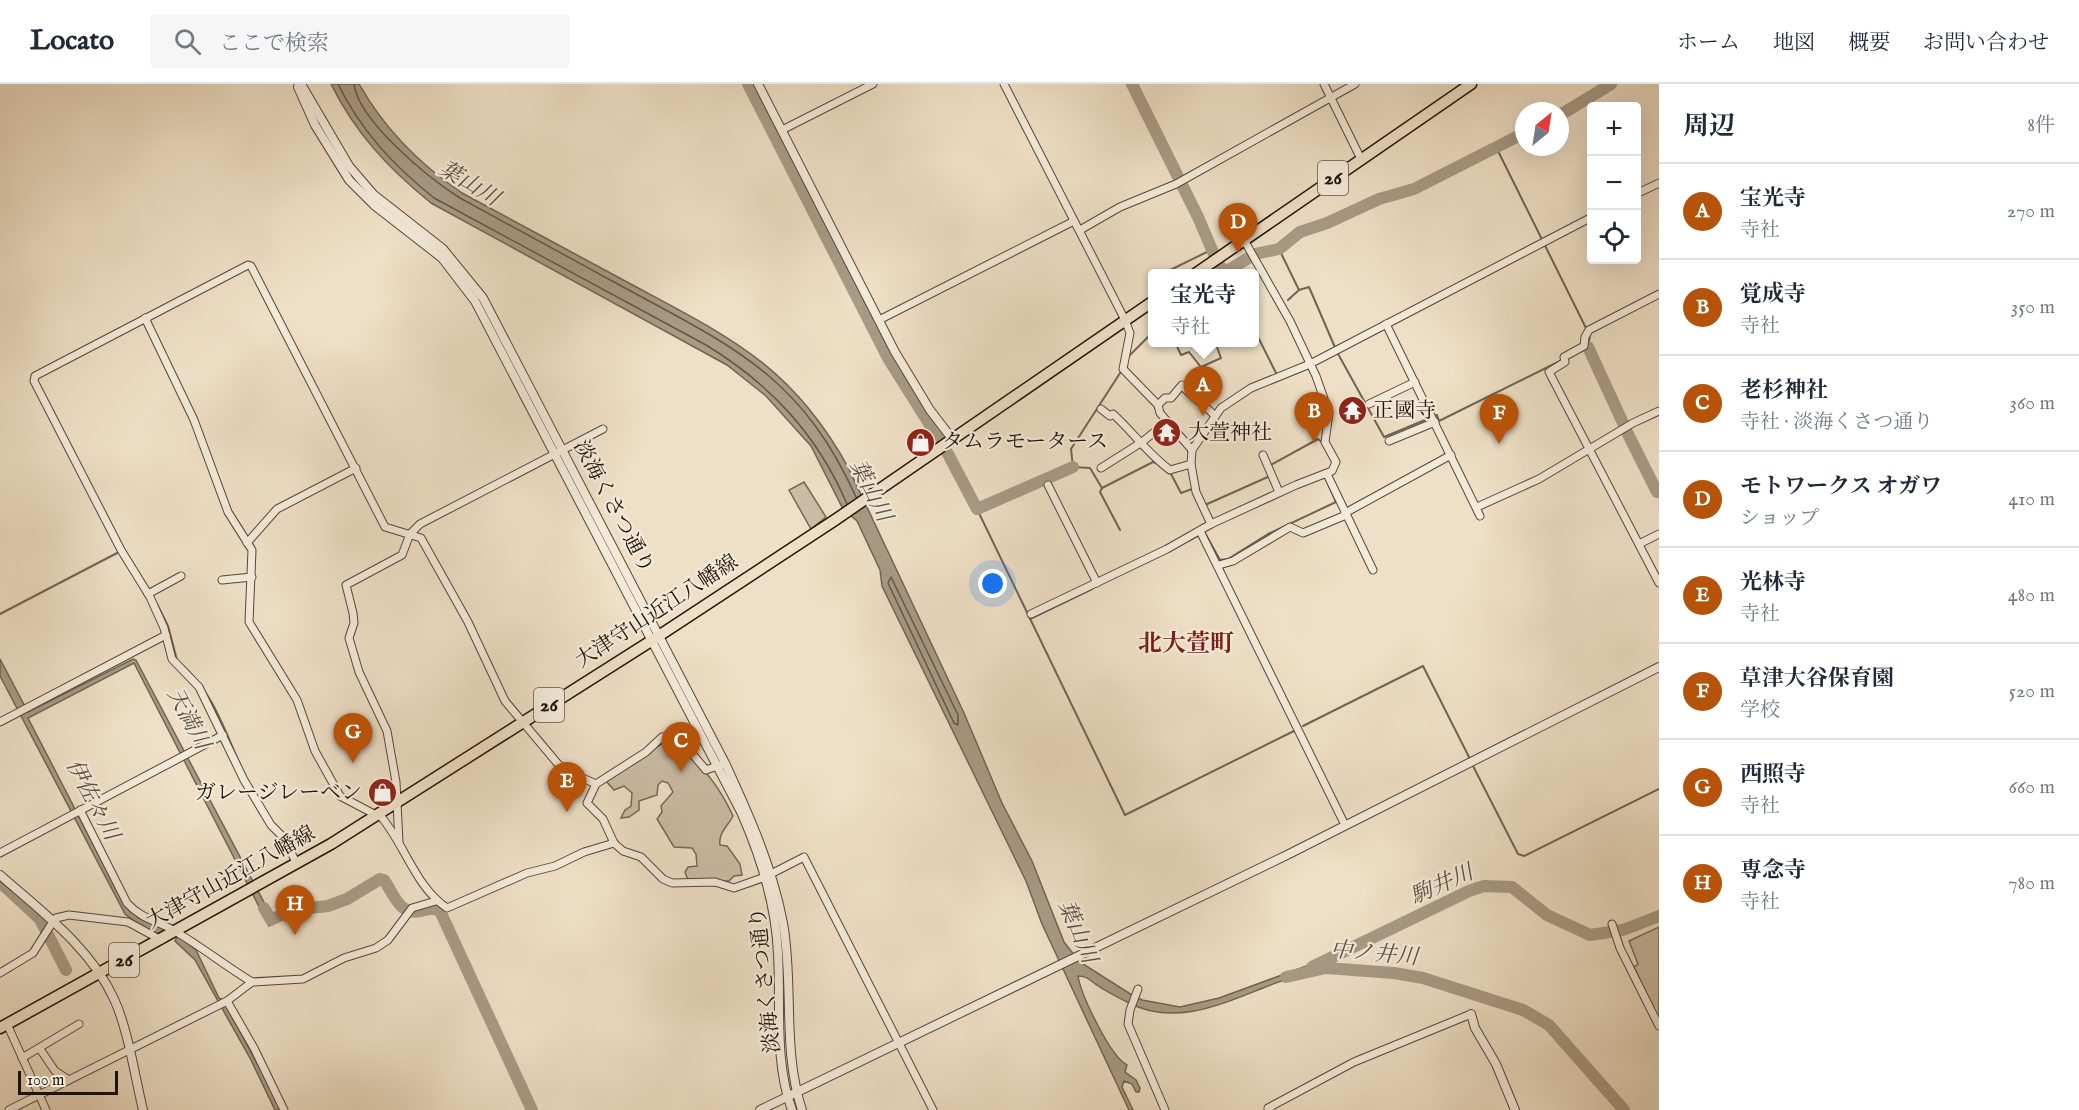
<!DOCTYPE html>
<html lang="ja">
<head>
<meta charset="utf-8">
<style>
  :root { --surface:#fff; --page:#f6f6f7; --text:#1f2937; --muted:#747a83; --line:#e0e1e3; --accent:#b45309 }
  body { margin:0; font-family:"IM FELL English","Noto Serif JP",serif; background:var(--page); color:var(--text) }
  .controls { position:absolute; right:18px; top:18px; display:grid; overflow:hidden; border-radius:6px; box-shadow:0 6px 24px #0002 }
  .controls button { width:54px; height:54px; display:grid; place-items:center; padding:0; border:0; border-bottom:2px solid var(--line); background:var(--surface); color:var(--text); font:30px sans-serif }
  .compass { position:absolute; left:1515px; top:18px; width:54px; height:54px; border-radius:50%; background:var(--surface); box-shadow:0 6px 24px #0002; rotate:30deg }
  .scale { position:absolute; left:18px; bottom:15px; width:100px; box-sizing:border-box; padding-left:6px; border:3px solid #1f1408; border-top:0; font-size:16px; line-height:21px; white-space:nowrap; color:#1f1408; -webkit-text-stroke:4px #f4eada; paint-order:stroke }
  .you { position:absolute; left:993px; top:500px; width:21px; height:21px; margin:-15px; border:4px solid #fff; border-radius:50%; background:#1a73e8; box-shadow:0 0 0 9px #1a73e833 }
  .badge { display:grid; place-items:center; width:39px; height:39px; border-radius:50%; background:var(--accent); color:#fff; font-size:20px; font-weight:700 }
  .pin { position:absolute; translate:-50% -50px; filter:drop-shadow(0 2px 3px #0008) }
  .pin::after { content:''; position:absolute; top:32px; width:21px; height:18px; background:inherit; clip-path:polygon(0 0,100% 0,50% 100%) }
  .popup { position:absolute; left:1148px; top:185px; width:111px; height:78px; box-sizing:border-box; display:grid; place-content:center; border-radius:6px; background:var(--surface); filter:drop-shadow(0 2px 4px #0005); font-size:20px; white-space:nowrap; color:var(--muted) }
  .popup b { font-size:22px; color:var(--text) }
  .popup::after { content:''; position:absolute; left:50%; top:100%; margin-left:-12px; border:12px solid transparent; border-top-color:var(--surface) }
  .list { margin:0; padding:0; list-style:none }
  h2 { display:flex; justify-content:space-between; align-items:center; height:78px; margin:0; padding:0 24px; font-size:26px }
  h2 small { font-size:20px; font-weight:400; color:var(--muted) }
  .list li { display:grid; grid-template-columns:39px 1fr auto; gap:18px; align-items:center; box-sizing:border-box; height:96px; padding:0 24px; border-top:2px solid var(--line) }
  .list b { display:block; font-size:22px; white-space:nowrap }
  .list p { margin:0; font-size:20px; white-space:nowrap; color:var(--muted) }
  .list em { font-size:20px; font-style:normal; color:var(--muted) }
  .icon { flex:none; width:33px; height:33px; fill:none; stroke:currentColor; stroke-width:2; stroke-linecap:round; stroke-linejoin:round }
  .map { position:relative; flex:none; width:1659px; height:1026px; overflow:hidden }
  header { display:flex; align-items:center; gap:36px; box-sizing:border-box; height:84px; padding:0 30px; background:var(--surface); border-bottom:2px solid var(--line) }
  header strong { font-size:28px }
  nav { display:flex; gap:33px; margin-inline-start:auto; font-size:21px }
  .search { width:420px; height:54px; background:var(--page); display:flex; align-items:center; gap:15px; box-sizing:border-box; padding:0 21px; border-radius:6px; color:var(--muted); font-size:22px }
  main { display:flex }
  aside { flex:1; background:var(--surface) }
  .map>svg:first-child { display:block }
  .green { fill:#cbbca6; stroke:#756857; stroke-width:1.5 }
  .water { fill:#a89a85; stroke:#716453; stroke-width:1.5 }
  .lines { fill:none; stroke-linecap:round; stroke-linejoin:round }
  .shore { stroke:#645746; stroke-width:1.5 }
  .stream { stroke:#716453; stroke-width:2 }
  .river { stroke:#a89a85; stroke-width:12 }
  .minor-casing { stroke:#534738; stroke-width:9 }
  .tertiary-casing { stroke:#534738; stroke-width:10 }
  .primary-casing { stroke:#1f1408; stroke-width:13 }
  .minor { stroke:#f4eada; stroke-width:7 }
  .tertiary { stroke:#f4eada; stroke-width:8 }
  .primary { stroke:#eedfc6; stroke-width:10 }
  .labels { text-anchor:middle; dominant-baseline:central; stroke-width:4.5; stroke-linejoin:round; paint-order:stroke }
  .shield { fill:#f4eada; stroke:#5f5447; stroke-width:1.5 }
  .shield-label { font-size:20px; font-weight:bold; fill:#1f1408 }
  .poi-label { font-size:21px; fill:#1f1408; stroke:#f4eada; text-anchor:start }
  .street-label { font-size:21px; fill:#1f1408; stroke:#f4eada }
  .water-label { font-size:22px; font-style:italic; fill:#5d5040; stroke:#f4eada }
  .quarter-label { font-size:24px; font-weight:bold; fill:#7a1f14; stroke:#f4eada }
</style>
</head>
<body>
<header>
<strong>Locato</strong>
<div class="search"><svg class="icon" aria-label="search" viewBox="0 0 24 24"><circle cx="10" cy="10" r="6"/><path d="M15 15l6 6"/></svg>ここで検索</div>
<nav><a>ホーム</a><a>地図</a><a>概要</a><a>お問い合わせ</a></nav>
</header>
<main>
<div class="map">
<svg width="1659" height="1026" viewBox="0 0 1659 1026">
  <rect width="100%" height="100%" fill="#eedfc6"/>
  <filter id="stains"><feTurbulence type="fractalNoise" baseFrequency=".00333" numOctaves="4"/><feColorMatrix values="0 0 0 0 .2 0 0 0 0 .09 0 0 0 0 .02 0 0 0 .5 -.17"/></filter>
  <radialGradient id="worn" r=".72"><stop offset=".6" stop-color="#630" stop-opacity="0"/><stop offset="1" stop-color="#630" stop-opacity=".3"/></radialGradient>
  <g class="green">
    <polygon points="804,398 826,433 811,445 789,406"/>
    <path d="M668,656H676C701,683 717,697 733,732C728,742 718,749 720,761L727,762L740,780L742,791L734,792L729,797L688,796L685,788L688,783L697,782L696,770L692,764L674,763L657,735L662,728L661,722L673,708L668,699L662,697L658,701L657,711L639,717V726L629,733L621,734L625,726L631,722L632,709L624,702L614,706L605,696Z"/>
    <polygon points="1659,843 1659,937 1634,883 1638,880 1629,857"/>
  </g>
  <g class="water">
    <path d="M331,0H359C385,46 419,80 462,109C517,139 572,168 627,198C727,252 792,280 849,385L964,629L1002,719L1032,777L1064,858L1071,867L1083,880L1132,911L1142,916L1180,923L1219,914L1312,880C1292,896 1284,895 1263,904C1220,921 1174,942 1129,919C1119,914 1105,907 1097,901C1090,897 1088,892 1078,892C1081,911 1110,972 1127,981L1125,988L1136,996L1140,1004L1139,1008H1136L1132,1000L1124,997L1122,1003L1133,1026H1129L1042,840L1026,797L882,502L880,486L857,437L843,425L811,362L766,312L727,281L431,119C389,85 355,49 331,0Z"/>
    <polygon points="0,575 28,628 133,575 136,576 275,839 269,842 134,579 28,634 120,812 138,834 164,845 162,851 142,843 125,830 0,592"/>
    <polygon points="178,851 196,866 219,914 223,916 282,1026 275,1026 251,976 195,876 175,857"/>
  </g>
  <g class="lines">
    <g class="shore">
      <path d="M338,0C361,47 394,82 434,114L706,261C770,300 817,350 847,420"/>
      <path d="M354,0C358,37 430,95 460,114C515,144 570,174 625,204C734,263 802,293 856,413"/>
      <polygon points="891,493 958,631 958,641 954,639 888,499"/>
    </g>
    <g class="stream">
      <polyline points="1496,63 1587,246"/>
      <polyline points="1279,165 1299,206 1309,203 1337,268 1384,353 1437,331 1439,337 1564,275"/>
      <polyline points="1162,190 1211,166"/>
      <polyline points="1288,216 1299,206"/>
      <polyline points="1254,245 1277,291"/>
      <polyline points="1175,258 1181,271 1189,268 1201,283 1221,274 1217,263 1221,258"/>
      <polyline points="1585,264 1588,263 1590,251"/>
      <polyline points="1128,273 1152,249"/>
      <polyline points="1269,382 1318,355 1323,359"/>
      <polyline points="1170,388 1181,409 1192,405"/>
      <polyline points="1102,404 1153,378 1158,380"/>
      <polyline points="1205,421 1270,392"/>
      <polyline points="977,425 1125,731 1296,646"/>
      <polyline points="1120,446 1100,408 1102,404 1090,384 1073,383 1071,365 1122,286"/>
      <polyline points="1205,449 1220,476 1228,475 1268,450 1336,418 1324,391"/>
      <polyline points="1188,457 1199,451"/>
      <polyline points="137,486 150,507"/>
      <polyline points="157,520 168,542 177,576"/>
      <polyline points="0,530 119,468"/>
      <polyline points="1030,535 1092,505"/>
      <path d="M181,580C212,606 225,647 241,683"/>
      <polyline points="1303,642 1423,582 1470,675"/>
      <polyline points="1472,680 1518,770 1524,772 1659,705"/>
    </g>
    <g class="river">
      <polyline points="748,0 888,274 947,368 977,425 1073,383"/>
      <polyline points="1132,0 1198,133 1219,182 1227,187 1255,170 1279,165 1300,148 1327,139 1379,115 1414,105 1524,49"/>
      <polyline points="1560,31 1611,0"/>
      <polyline points="1588,263 1623,339"/>
      <polyline points="1627,348 1657,408"/>
      <polyline points="0,798 40,835 66,886"/>
      <path d="M264,824L271,836L291,826L328,822L347,815L380,795L384,796C394,810 399,832 421,827C429,825 433,824 440,827L532,1026"/>
      <polyline points="1312,883 1469,807 1484,802 1512,803 1547,831 1590,851 1623,846 1659,832"/>
      <polyline points="1286,893 1326,884 1394,889 1423,894 1523,926 1549,941 1624,1026"/>
    </g>
    <defs>
      <g id="minor">
        <polyline points="1004,0 1125,236 1130,249 1123,285 1158,321 1160,329 1192,366"/>
        <polyline points="1324,0 1361,75"/>
        <polyline points="782,46 873,0"/>
        <polyline points="1636,110 1659,99"/>
        <polyline points="1080,146 1120,123 1176,100 1355,0"/>
        <polyline points="1659,210 1589,246 1585,253 1584,262 1564,273 1565,278 1549,288 1659,499"/>
        <polyline points="145,234 194,336 228,428 252,466 249,538 297,616 315,667 340,712 376,731"/>
        <polyline points="879,236 1074,137"/>
        <polyline points="1386,240 1480,432"/>
        <polyline points="1369,320 1415,298"/>
        <path d="M1158,321L1165,314H1171L1182,301C1192,314 1203,319 1214,331"/>
        <path d="M1101,325L1110,332L1113,330C1133,348 1148,370 1170,386L1191,380"/>
        <polyline points="1389,357 1435,338"/>
        <polyline points="1263,371 1279,408"/>
        <polyline points="1101,384 1142,358 1167,338"/>
        <polyline points="1327,390 1373,486"/>
        <polyline points="1048,401 1097,499"/>
        <polyline points="1477,423 1539,395 1633,339 1659,327"/>
        <polyline points="1345,429 1451,371"/>
        <polyline points="1211,440 1196,408 1191,380 1192,366 1221,324 1251,304 1310,280 1592,133"/>
        <polyline points="1200,447 1345,741"/>
        <polyline points="247,459 277,425 356,384"/>
        <polyline points="1639,460 1659,450"/>
        <polyline points="1219,481 1233,477 1290,443 1303,449 1346,431"/>
        <polyline points="222,496 252,493"/>
        <polyline points="148,510 181,492"/>
        <polyline points="1031,530 1167,465 1211,440 1296,401 1332,387 1336,378 1325,358 1329,329 1316,292 1290,237 1244,156"/>
        <polyline points="0,638 166,551"/>
        <polyline points="720,681 706,686 677,652 662,653 646,668 596,700 587,719 603,735 614,759 623,767 641,773 663,795 672,799 715,798 734,804 765,793 804,773 933,1026"/>
        <path d="M80,726L127,819C142,836 160,837 178,849C203,864 227,883 252,898"/>
        <path d="M378,729C404,757 414,802 447,824L527,789L555,782L584,768L614,759"/>
        <polyline points="399,759 396,698 387,647 359,588 349,554 354,539 353,529 346,501 402,471 410,450 420,440 603,345"/>
        <polyline points="0,769 223,651"/>
        <polyline points="297,780 283,753 271,741 244,696 199,603 172,575 164,544 150,513 121,466 34,297 35,292 248,181 251,182 385,443 421,454 468,538 505,617 558,680 567,687 596,700"/>
        <polyline points="1612,840 1620,864 1659,942"/>
        <polyline points="0,889 33,869 52,839 56,834 69,831 128,838 161,856"/>
        <polyline points="1138,905 1130,926 1128,940 1165,1026"/>
        <polyline points="227,917 254,964 284,1026"/>
        <polyline points="7,940 46,1026"/>
        <polyline points="40,965 55,987 69,996"/>
        <polyline points="22,974 79,940"/>
        <polyline points="9,1026 227,917 252,898 303,895 344,874 376,864 388,856 412,824 436,817"/>
        <polyline points="1270,1026 1268,1024 1354,978 1471,930"/>
      </g>
      <g id="tertiary">
        <path d="M301,0L349,82L374,111L443,165L483,214L725,679C749,731 772,782 783,839C794,900 782,966 802,1026"/>
        <polyline points="758,0 895,268 930,326 953,356"/>
        <path d="M298,3L315,41L349,96L374,121L442,174L475,217L741,728C761,773 776,821 778,870C781,921 774,978 792,1026"/>
        <path d="M0,791C41,827 91,864 114,915C128,945 135,993 143,1026"/>
        <polyline points="1471,930 1475,944 1496,980 1515,1026"/>
        <polyline points="760,1026 1289,770 1659,583"/>
      </g>
      <g id="primary">
        <polyline points="1195,190 1471,0"/>
        <polyline points="0,944 331,760 651,557 835,436 1152,218"/>
      </g>
    </defs>
    <use href="#minor" class="minor-casing"/>
    <use href="#tertiary" class="tertiary-casing"/>
    <use href="#primary" class="primary-casing"/>
    <use href="#minor" class="minor"/>
    <use href="#tertiary" class="tertiary"/>
    <use href="#primary" class="primary"/>
  </g>
  <defs>
    <symbol id="temple-disc" viewBox="-11 -11 22 22"><circle r="9.5" fill="#8f2418" stroke="#f4eada"/><path d="M0-6L5-2H3V0L6.5 2.5H4V6H1.5V3h-3V6H-4V2.5H-6.5L-3 0V-2H-5Z" fill="#fff"/></symbol>
    <symbol id="shop-disc" viewBox="-11 -11 22 22"><circle r="9.5" fill="#8f2418" stroke="#f4eada"/><path d="M-5-2.5h2.3a2.7 3.5 0 0 1 5.4 0H5L5.5 6h-11ZM-1.5-2.5h3a1.5 2.3 0 0 0-3 0Z" fill="#fff"/></symbol>
  </defs>
  <g fill-rule="evenodd">
    <use href="#temple-disc" x="1336" y="310" width="33" height="33"/>
    <use href="#temple-disc" x="1150" y="332" width="33" height="33"/>
    <use href="#shop-disc" x="904" y="342" width="33" height="33"/>
    <use href="#shop-disc" x="366" y="692" width="33" height="33"/>
  </g>
  <g class="labels">
    <g class="shield">
      <rect x="1318" y="77" width="30" height="34" rx="4.5"/>
      <rect x="534" y="604" width="30" height="34" rx="4.5"/>
      <rect x="109" y="859" width="30" height="34" rx="4.5"/>
    </g>
    <g class="shield-label">
      <text x="1333" y="94">26</text>
      <text x="549" y="621">26</text>
      <text x="124" y="876">26</text>
    </g>
    <g class="poi-label">
      <text x="1373" y="327">正國寺</text>
      <text x="1188" y="349">大萱神社</text>
      <text x="942" y="358">タムラモータース</text>
      <text x="362" y="709" text-anchor="end">ガレージレーベン</text>
    </g>
    <g class="street-label">
      <text transform="translate(613 423) rotate(62)">淡海くさつ通り</text>
      <text transform="translate(657 528) rotate(-33)">大津守山近江八幡線</text>
      <text transform="translate(231 794) rotate(-29)">大津守山近江八幡線</text>
      <text transform="translate(766 896) rotate(-96)">淡海くさつ通り</text>
    </g>
    <g class="water-label">
      <text transform="translate(469 100) rotate(31)">葉山川</text>
      <text transform="translate(870 407) rotate(63)">葉山川</text>
      <text transform="translate(188 635) rotate(62)">天満川</text>
      <text transform="translate(92 716) rotate(62)">伊佐々川</text>
      <text transform="translate(1442 801) rotate(-24)">駒井川</text>
      <text transform="translate(1077 848) rotate(67)">葉山川</text>
      <text transform="translate(1374 870) rotate(5)">中ノ井川</text>
    </g>
    <g class="quarter-label">
      <text x="1186" y="560">北大萱町</text>
    </g>
  </g>
  <rect width="100%" height="100%" filter="url(#stains)"/>
  <rect width="100%" height="100%" fill="url(#worn)"/>
</svg>
<div class="controls">
<button>+</button>
<button>−</button>
<button><svg class="icon" aria-label="locate" viewBox="0 0 24 24"><circle cx="12" cy="12" r="6"/><path d="M12 2v4M12 18v4M2 12h4M18 12h4"/></svg></button>
</div>
<svg class="compass" viewBox="-18 -18 36 36"><path d="M0-13l5 13h-10z" fill="#e53935"/><path d="M0 13l5-13h-10z" fill="#747a83"/></svg>
<div class="scale">100 m</div>
<div class="you"></div>
<div class="pin badge" style="left:1203px;top:332px">A</div>
<div class="popup"><b>宝光寺</b>寺社</div>
<div class="pin badge" style="left:1314px;top:358px">B</div>
<div class="pin badge" style="left:681px;top:688px">C</div>
<div class="pin badge" style="left:1238px;top:169px">D</div>
<div class="pin badge" style="left:567px;top:728px">E</div>
<div class="pin badge" style="left:1499px;top:360px">F</div>
<div class="pin badge" style="left:353px;top:679px">G</div>
<div class="pin badge" style="left:295px;top:851px">H</div>
</div>
<aside>
<h2>周辺<small>8件</small></h2>
<ul class="list">
<li><span class="badge">A</span><div><b>宝光寺</b><p>寺社</p></div><em>270 m</em></li>
<li><span class="badge">B</span><div><b>覚成寺</b><p>寺社</p></div><em>350 m</em></li>
<li><span class="badge">C</span><div><b>老杉神社</b><p>寺社 · 淡海くさつ通り</p></div><em>360 m</em></li>
<li><span class="badge">D</span><div><b>モトワークス オガワ</b><p>ショップ</p></div><em>410 m</em></li>
<li><span class="badge">E</span><div><b>光林寺</b><p>寺社</p></div><em>480 m</em></li>
<li><span class="badge">F</span><div><b>草津大谷保育園</b><p>学校</p></div><em>520 m</em></li>
<li><span class="badge">G</span><div><b>西照寺</b><p>寺社</p></div><em>660 m</em></li>
<li><span class="badge">H</span><div><b>専念寺</b><p>寺社</p></div><em>780 m</em></li>
</ul>
</aside>
</main>
</body>
</html>
